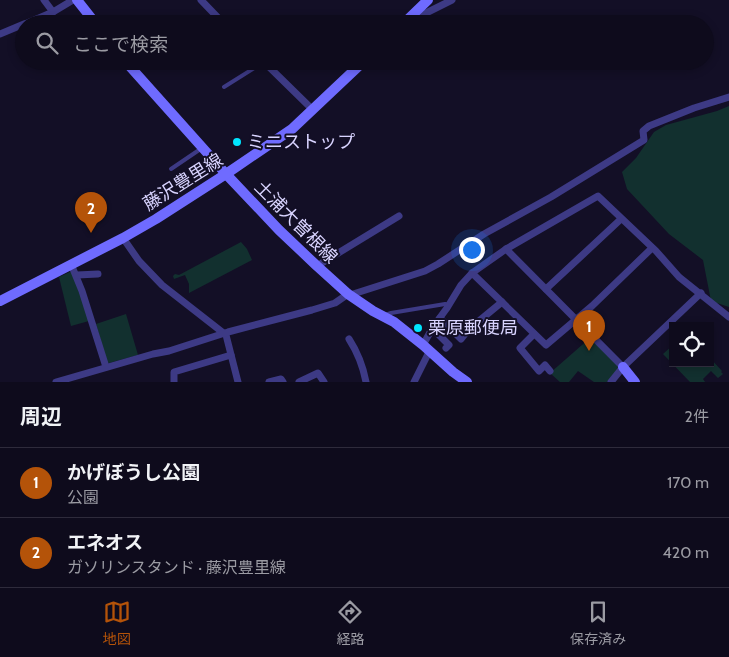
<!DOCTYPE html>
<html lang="ja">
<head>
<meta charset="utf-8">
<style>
  :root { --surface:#0e0b1c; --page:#171425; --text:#f1f3f6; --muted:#9b9ba3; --line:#2e2b3b; --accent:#b45309 }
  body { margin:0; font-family:Cabin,"Noto Sans JP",sans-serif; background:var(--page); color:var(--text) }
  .controls { position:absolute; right:15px; bottom:15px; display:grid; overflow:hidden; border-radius:0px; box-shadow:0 2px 8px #0003 }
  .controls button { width:45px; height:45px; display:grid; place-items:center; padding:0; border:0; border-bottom:1px solid var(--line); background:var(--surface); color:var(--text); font:25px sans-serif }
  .you { position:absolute; left:471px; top:249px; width:18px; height:18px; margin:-12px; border:4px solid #fff; border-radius:50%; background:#1a73e8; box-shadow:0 0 0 8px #1a73e833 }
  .badge { display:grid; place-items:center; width:32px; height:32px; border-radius:50%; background:var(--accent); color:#fff; font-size:16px; font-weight:700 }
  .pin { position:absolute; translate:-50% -41px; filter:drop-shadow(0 1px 2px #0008) }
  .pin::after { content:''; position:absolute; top:26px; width:18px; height:15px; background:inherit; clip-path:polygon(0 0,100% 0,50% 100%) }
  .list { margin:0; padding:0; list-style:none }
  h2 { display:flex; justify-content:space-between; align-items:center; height:65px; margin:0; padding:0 20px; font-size:21px }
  h2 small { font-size:16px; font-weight:400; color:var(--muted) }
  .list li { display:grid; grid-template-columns:32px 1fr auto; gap:15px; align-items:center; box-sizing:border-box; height:70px; padding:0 20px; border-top:1px solid var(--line) }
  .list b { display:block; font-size:19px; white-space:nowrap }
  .list p { margin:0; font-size:16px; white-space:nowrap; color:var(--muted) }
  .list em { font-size:16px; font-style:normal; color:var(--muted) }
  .icon { flex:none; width:28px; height:28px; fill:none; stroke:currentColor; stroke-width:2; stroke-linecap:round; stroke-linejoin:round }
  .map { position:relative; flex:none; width:729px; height:382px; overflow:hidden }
  .search { position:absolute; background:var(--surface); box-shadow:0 2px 8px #0003; left:15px; right:15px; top:15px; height:55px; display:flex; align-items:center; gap:12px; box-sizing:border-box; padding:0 18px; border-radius:28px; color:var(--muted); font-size:19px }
  .sheet { height:205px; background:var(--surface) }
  nav { display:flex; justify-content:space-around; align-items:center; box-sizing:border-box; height:70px; border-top:1px solid var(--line); background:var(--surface); font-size:14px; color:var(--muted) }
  nav a { display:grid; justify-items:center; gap:2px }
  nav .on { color:var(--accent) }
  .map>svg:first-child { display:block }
  .green { fill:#12302f }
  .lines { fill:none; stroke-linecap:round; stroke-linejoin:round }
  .lane { stroke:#3d3a85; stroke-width:4 }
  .street { stroke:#3d3a85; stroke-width:7 }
  .secondary { stroke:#6f6bff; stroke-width:10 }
  .poi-dot { fill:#00e5ff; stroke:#130f26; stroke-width:2 }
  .labels { text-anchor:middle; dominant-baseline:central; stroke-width:4; stroke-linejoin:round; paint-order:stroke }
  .poi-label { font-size:18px; fill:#d9d4ff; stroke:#130f26; text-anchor:start }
  .street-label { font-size:18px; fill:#d9d4ff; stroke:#130f26 }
</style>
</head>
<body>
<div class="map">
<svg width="729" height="382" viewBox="0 0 729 382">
  <rect width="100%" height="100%" fill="#130f26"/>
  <g class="green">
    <polygon points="729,106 729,307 711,301 703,260 669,234 627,189 622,172 636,158 654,132 666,125 717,111"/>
    <polygon points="241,242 247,249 252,260 189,293 189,284 185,275 174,279 173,276 175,274 179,275"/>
    <polygon points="72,271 89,321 71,326 59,277"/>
    <polygon points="126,314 138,355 109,363 107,362 96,324"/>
    <polygon points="590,338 619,367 607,382 594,382 578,371 569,382 560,382 550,373"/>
    <polygon points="673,345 673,363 710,363 710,358 722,371 721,372 723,374 718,378 711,371 703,379 705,382 690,382 663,354"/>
  </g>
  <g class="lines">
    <g class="lane">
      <polyline points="224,87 256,67 263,61"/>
      <polyline points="171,169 202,148"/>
      <polyline points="385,315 391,313 445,304 448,305"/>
    </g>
    <g class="street">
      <polyline points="44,0 53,12"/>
      <polyline points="201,0 224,24"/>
      <polyline points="412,15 420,16 452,0"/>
      <polyline points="25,24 53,12 73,0"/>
      <polyline points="0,34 24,24"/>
      <polyline points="263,61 313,110"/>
      <polyline points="123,238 139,261 162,285 226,335 238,382"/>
      <polyline points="506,249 623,367"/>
      <polyline points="71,264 82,291 106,367"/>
      <polyline points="317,266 399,216"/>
      <polyline points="472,273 546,345 592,306 652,248"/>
      <polyline points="77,275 98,274"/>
      <polyline points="546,289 621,219"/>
      <polyline points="350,295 425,271 438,264 484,234 551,197 644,140 643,131 649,126 694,108 729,97"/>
      <polyline points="440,318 461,339 468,330 502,302"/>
      <polyline points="432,328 449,345 446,348"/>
      <polyline points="534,334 520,348 539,371 545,365 550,371"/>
      <path d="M349,339C358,353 363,366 366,382"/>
      <polyline points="423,345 433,327 447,308 461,285 472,273 506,249 598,196 656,251 679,277 729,317"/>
      <polyline points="56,382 153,354 169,351 228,332 312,310 335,303 348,294"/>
      <polyline points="174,382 174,372 231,355"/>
      <polyline points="269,382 281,379 283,382"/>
      <polyline points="299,382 318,373 324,382"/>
      <polyline points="414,382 429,352"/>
      <polyline points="611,382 623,367 701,293"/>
    </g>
    <g class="secondary">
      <polyline points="77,0 96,24"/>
      <polyline points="403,24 428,0"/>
      <polyline points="125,61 226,174 279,230 317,266 348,294 373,311 394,322 423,345 453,372 467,382"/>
      <polyline points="0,301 123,238 156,219 226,174 292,129 364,61"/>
      <polyline points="623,367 635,382"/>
    </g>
  </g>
  <g class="poi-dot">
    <circle cx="237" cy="142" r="5"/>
    <circle cx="418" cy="328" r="5"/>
  </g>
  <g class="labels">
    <g class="poi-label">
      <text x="247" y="142">ミニストップ</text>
      <text x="428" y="328">栗原郵便局</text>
    </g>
    <g class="street-label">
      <text transform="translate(183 182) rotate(-32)">藤沢豊里線</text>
      <text transform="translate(296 222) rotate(45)">土浦大曽根線</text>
    </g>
  </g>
</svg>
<div class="controls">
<button><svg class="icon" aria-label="locate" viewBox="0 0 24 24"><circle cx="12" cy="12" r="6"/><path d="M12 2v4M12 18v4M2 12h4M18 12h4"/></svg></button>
</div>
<div class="you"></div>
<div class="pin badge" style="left:589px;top:351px">1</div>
<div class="pin badge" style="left:91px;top:233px">2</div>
<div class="search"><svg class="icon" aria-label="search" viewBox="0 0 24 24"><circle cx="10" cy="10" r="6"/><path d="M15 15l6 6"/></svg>ここで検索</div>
</div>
<section class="sheet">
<h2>周辺<small>2件</small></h2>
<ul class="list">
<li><span class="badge">1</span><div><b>かげぼうし公園</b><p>公園</p></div><em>170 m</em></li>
<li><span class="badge">2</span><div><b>エネオス</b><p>ガソリンスタンド · 藤沢豊里線</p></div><em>420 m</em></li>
</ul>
</section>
<nav>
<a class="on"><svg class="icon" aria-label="map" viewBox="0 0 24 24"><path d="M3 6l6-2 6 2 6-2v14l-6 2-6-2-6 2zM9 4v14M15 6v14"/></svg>地図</a>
<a><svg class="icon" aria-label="directions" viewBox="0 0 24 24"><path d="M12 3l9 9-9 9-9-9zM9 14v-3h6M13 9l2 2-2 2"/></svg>経路</a>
<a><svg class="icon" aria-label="saved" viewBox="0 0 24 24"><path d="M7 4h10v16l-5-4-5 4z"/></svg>保存済み</a>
</nav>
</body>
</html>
